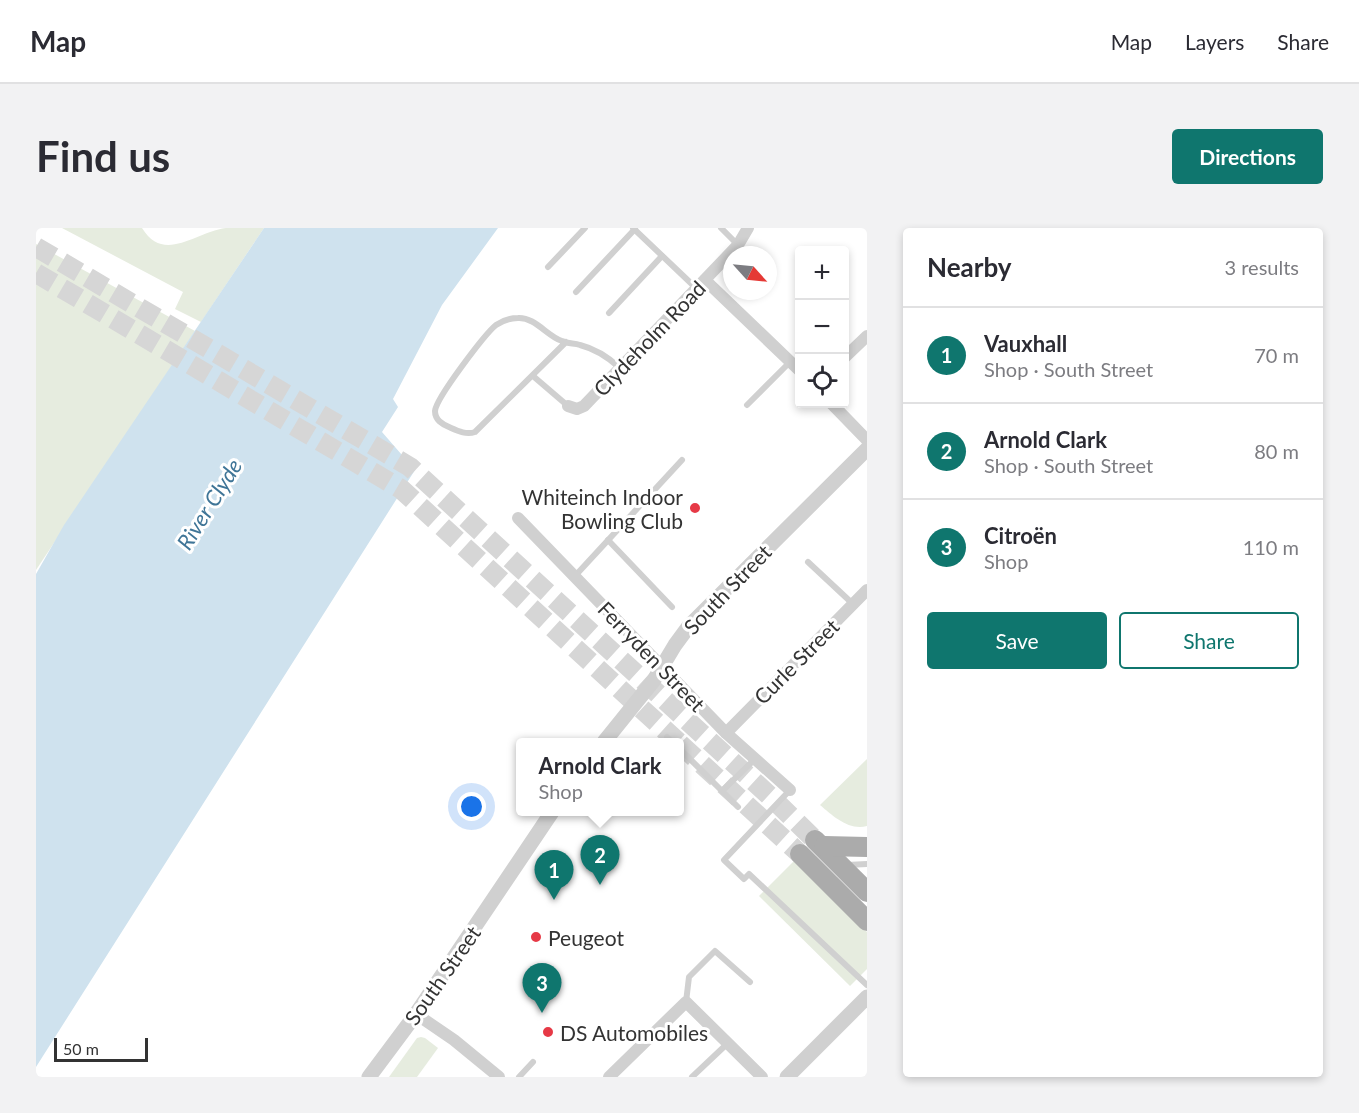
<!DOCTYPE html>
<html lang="en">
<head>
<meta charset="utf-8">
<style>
  :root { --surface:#fff; --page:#f2f2f3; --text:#2b2b33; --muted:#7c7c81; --line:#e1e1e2; --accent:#0f766e }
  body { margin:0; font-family:Lato,sans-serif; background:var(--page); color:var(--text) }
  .controls { position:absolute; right:18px; top:18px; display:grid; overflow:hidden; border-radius:6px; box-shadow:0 3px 9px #0003 }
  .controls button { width:54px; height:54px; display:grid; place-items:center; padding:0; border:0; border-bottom:2px solid var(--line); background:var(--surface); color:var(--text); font:30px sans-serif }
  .compass { position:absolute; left:687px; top:18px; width:54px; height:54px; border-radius:50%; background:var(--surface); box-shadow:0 3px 9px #0003; rotate:117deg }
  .scale { position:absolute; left:18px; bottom:15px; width:94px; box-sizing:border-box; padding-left:6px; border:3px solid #333; border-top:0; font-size:16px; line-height:21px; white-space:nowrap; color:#333; -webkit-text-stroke:4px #fff; paint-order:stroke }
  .you { position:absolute; left:436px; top:579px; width:21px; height:21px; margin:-15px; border:4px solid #fff; border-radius:50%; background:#1a73e8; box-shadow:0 0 0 9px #1a73e833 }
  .badge { display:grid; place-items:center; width:39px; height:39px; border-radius:50%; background:var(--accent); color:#fff; font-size:20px; font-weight:700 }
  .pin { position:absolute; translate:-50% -50px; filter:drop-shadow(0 2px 3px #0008) }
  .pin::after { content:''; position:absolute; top:32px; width:21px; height:18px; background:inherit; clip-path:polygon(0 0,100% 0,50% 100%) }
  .popup { position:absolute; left:480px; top:510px; width:168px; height:78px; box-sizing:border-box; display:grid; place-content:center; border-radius:6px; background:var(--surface); filter:drop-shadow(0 2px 4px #0005); font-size:20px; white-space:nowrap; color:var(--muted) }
  .popup b { font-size:22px; color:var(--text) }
  .popup::after { content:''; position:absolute; left:50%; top:100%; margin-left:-12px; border:12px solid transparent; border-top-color:var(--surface) }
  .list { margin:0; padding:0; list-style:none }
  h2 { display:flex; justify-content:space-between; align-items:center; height:78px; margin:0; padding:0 24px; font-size:26px }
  h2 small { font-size:20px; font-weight:400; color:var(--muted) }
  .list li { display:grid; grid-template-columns:39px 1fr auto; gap:18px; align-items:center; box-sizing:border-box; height:96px; padding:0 24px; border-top:2px solid var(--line) }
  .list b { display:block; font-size:22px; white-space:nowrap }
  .list p { margin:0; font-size:20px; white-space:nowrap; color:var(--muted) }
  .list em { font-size:20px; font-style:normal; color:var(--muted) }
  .actions { display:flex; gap:12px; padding:18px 24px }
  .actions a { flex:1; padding:14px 0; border:2px solid var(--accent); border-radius:6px; text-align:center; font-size:21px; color:var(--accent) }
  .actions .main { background:var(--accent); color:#fff }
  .icon { flex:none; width:33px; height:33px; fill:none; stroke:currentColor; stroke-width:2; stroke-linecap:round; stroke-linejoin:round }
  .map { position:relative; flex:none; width:831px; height:849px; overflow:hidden; border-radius:6px }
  header { display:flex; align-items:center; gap:36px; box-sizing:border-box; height:84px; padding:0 30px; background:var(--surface); border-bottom:2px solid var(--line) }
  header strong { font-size:28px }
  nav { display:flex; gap:33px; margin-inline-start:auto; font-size:21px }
  .intro { display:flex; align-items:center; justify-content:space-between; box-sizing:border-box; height:144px; padding:0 36px }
  h1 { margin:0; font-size:42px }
  .button { padding:15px 27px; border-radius:6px; background:var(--accent); color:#fff; font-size:21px; font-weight:700 }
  main { display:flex; gap:36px; padding:0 36px }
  aside { flex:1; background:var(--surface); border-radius:6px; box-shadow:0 3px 9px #0003 }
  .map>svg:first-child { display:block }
  .green { fill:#e6ecdf }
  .water { fill:#cfe2ee }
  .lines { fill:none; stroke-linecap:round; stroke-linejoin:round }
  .primary-tunnel { stroke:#d6d6d6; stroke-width:20; stroke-dasharray:20 10; stroke-linecap:butt }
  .service { stroke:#d0d0d0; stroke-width:6 }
  .minor { stroke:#d0d0d0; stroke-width:12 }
  .tertiary { stroke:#d0d0d0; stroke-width:15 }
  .primary { stroke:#ababab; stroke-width:20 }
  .poi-dot { fill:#e63946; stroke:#fff; stroke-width:2 }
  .labels { text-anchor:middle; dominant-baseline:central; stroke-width:6; stroke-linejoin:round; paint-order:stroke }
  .street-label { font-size:21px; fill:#333; stroke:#fff }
  .poi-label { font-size:21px; fill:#333; stroke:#fff; text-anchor:start }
  .water-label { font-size:22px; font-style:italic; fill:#3f7597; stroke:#fff }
</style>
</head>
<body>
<header>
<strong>Map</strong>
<nav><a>Map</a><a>Layers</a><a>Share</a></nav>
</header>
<div class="intro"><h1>Find us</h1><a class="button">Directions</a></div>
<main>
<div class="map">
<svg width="831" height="849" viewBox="0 0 831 849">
  <rect width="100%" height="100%" fill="#fff"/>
  <g class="green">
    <path d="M26,0H106C128,36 159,4 190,0C202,0 216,0 228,0L165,94L139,81L147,64Z"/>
    <polygon points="0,16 159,103 0,342"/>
    <path d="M831,531V598C813,603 797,588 784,577Z"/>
    <polygon points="759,632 831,704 831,741 814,758 723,668"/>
    <polygon points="385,809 389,810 402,820 381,849 353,849 381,810"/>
  </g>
  <polygon class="water" points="228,0 462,0 406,77 357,171 362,179 346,204 379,242 0,839 0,346 28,297"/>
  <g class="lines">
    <g class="primary-tunnel">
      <polyline points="0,19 374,239 736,570 779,612"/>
      <polyline points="0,45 365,261 642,514"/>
      <polyline points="644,516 764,626"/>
    </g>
    <g class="service">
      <polyline points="597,0 660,60"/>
      <polyline points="685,0 702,17"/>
      <polyline points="512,39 549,0"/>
      <polyline points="540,64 599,1"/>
      <polyline points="573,85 626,28"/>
      <path d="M530,114L439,204C430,207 422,203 413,199C406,196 399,192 399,183C400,170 449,106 460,97C466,93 475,90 482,90C499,89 511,108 526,113C532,116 538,115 544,117C560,121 572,129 584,140"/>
      <polyline points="497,148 532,178"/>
      <polyline points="711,177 754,134"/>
      <polyline points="572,312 636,379"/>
      <polyline points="772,334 817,376"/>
      <polyline points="539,348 646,232"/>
      <polyline points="631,509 636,514"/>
      <polyline points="644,521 686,563"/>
      <polyline points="754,562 688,632 708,651 713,646 831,757"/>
      <polyline points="702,579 686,563 719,531"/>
      <polyline points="811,637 831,636"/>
      <polyline points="650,774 653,749 679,723 714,754"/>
      <polyline points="483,849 497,834"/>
      <polyline points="656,849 692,815"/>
    </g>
    <g class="minor">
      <polyline points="669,52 764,143"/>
      <polyline points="808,130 831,108"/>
      <polyline points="796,176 831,212"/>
      <polyline points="532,178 541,181 548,178 702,17 712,0"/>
      <polyline points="482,290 690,505 754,562"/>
      <polyline points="690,505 831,362"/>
      <polyline points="380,786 418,812 463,849"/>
      <polyline points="573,849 650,774 726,849"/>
    </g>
    <g class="tertiary">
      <polyline points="568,514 618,452 639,417 653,398 831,221"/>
      <polyline points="333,849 380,786 516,584"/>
      <polyline points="751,849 831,769"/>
    </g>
    <g class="primary">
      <polyline points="779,612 831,664"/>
      <polyline points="788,618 831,619"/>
      <polyline points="764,626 831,693"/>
    </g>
  </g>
  <g class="poi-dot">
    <circle cx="659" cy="280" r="6"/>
    <circle cx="500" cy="709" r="6"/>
    <circle cx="512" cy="804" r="6"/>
  </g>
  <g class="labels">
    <g class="street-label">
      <text transform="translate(613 110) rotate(-46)">Clydeholm Road</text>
      <text transform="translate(691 361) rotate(-46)">South Street</text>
      <text transform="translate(616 428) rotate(46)">Ferryden Street</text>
      <text transform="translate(760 433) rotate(-45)">Curle Street</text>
      <text transform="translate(406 747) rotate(-55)">South Street</text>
    </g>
    <g class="poi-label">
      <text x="647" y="268" text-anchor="end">Whiteinch Indoor<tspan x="647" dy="24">Bowling Club</tspan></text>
      <text x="512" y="709">Peugeot</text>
      <text x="524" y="804">DS Automobiles</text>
    </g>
    <g class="water-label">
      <text transform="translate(173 276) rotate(-58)">River Clyde</text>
    </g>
  </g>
</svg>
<div class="controls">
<button>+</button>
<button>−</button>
<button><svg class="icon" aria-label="locate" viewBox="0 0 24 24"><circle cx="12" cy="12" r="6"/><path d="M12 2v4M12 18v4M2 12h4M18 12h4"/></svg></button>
</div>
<svg class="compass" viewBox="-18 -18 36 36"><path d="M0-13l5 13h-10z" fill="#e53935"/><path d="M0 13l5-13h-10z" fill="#7c7c81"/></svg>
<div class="scale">50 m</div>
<div class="you"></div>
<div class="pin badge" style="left:518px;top:672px">1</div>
<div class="pin badge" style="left:564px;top:657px">2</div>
<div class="popup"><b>Arnold Clark</b>Shop</div>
<div class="pin badge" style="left:506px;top:785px">3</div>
</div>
<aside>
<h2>Nearby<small>3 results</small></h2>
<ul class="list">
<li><span class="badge">1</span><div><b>Vauxhall</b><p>Shop · South Street</p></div><em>70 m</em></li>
<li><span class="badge">2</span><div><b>Arnold Clark</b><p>Shop · South Street</p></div><em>80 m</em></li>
<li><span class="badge">3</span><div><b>Citroën</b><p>Shop</p></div><em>110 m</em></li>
</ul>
<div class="actions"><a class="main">Save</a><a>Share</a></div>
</aside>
</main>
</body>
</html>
